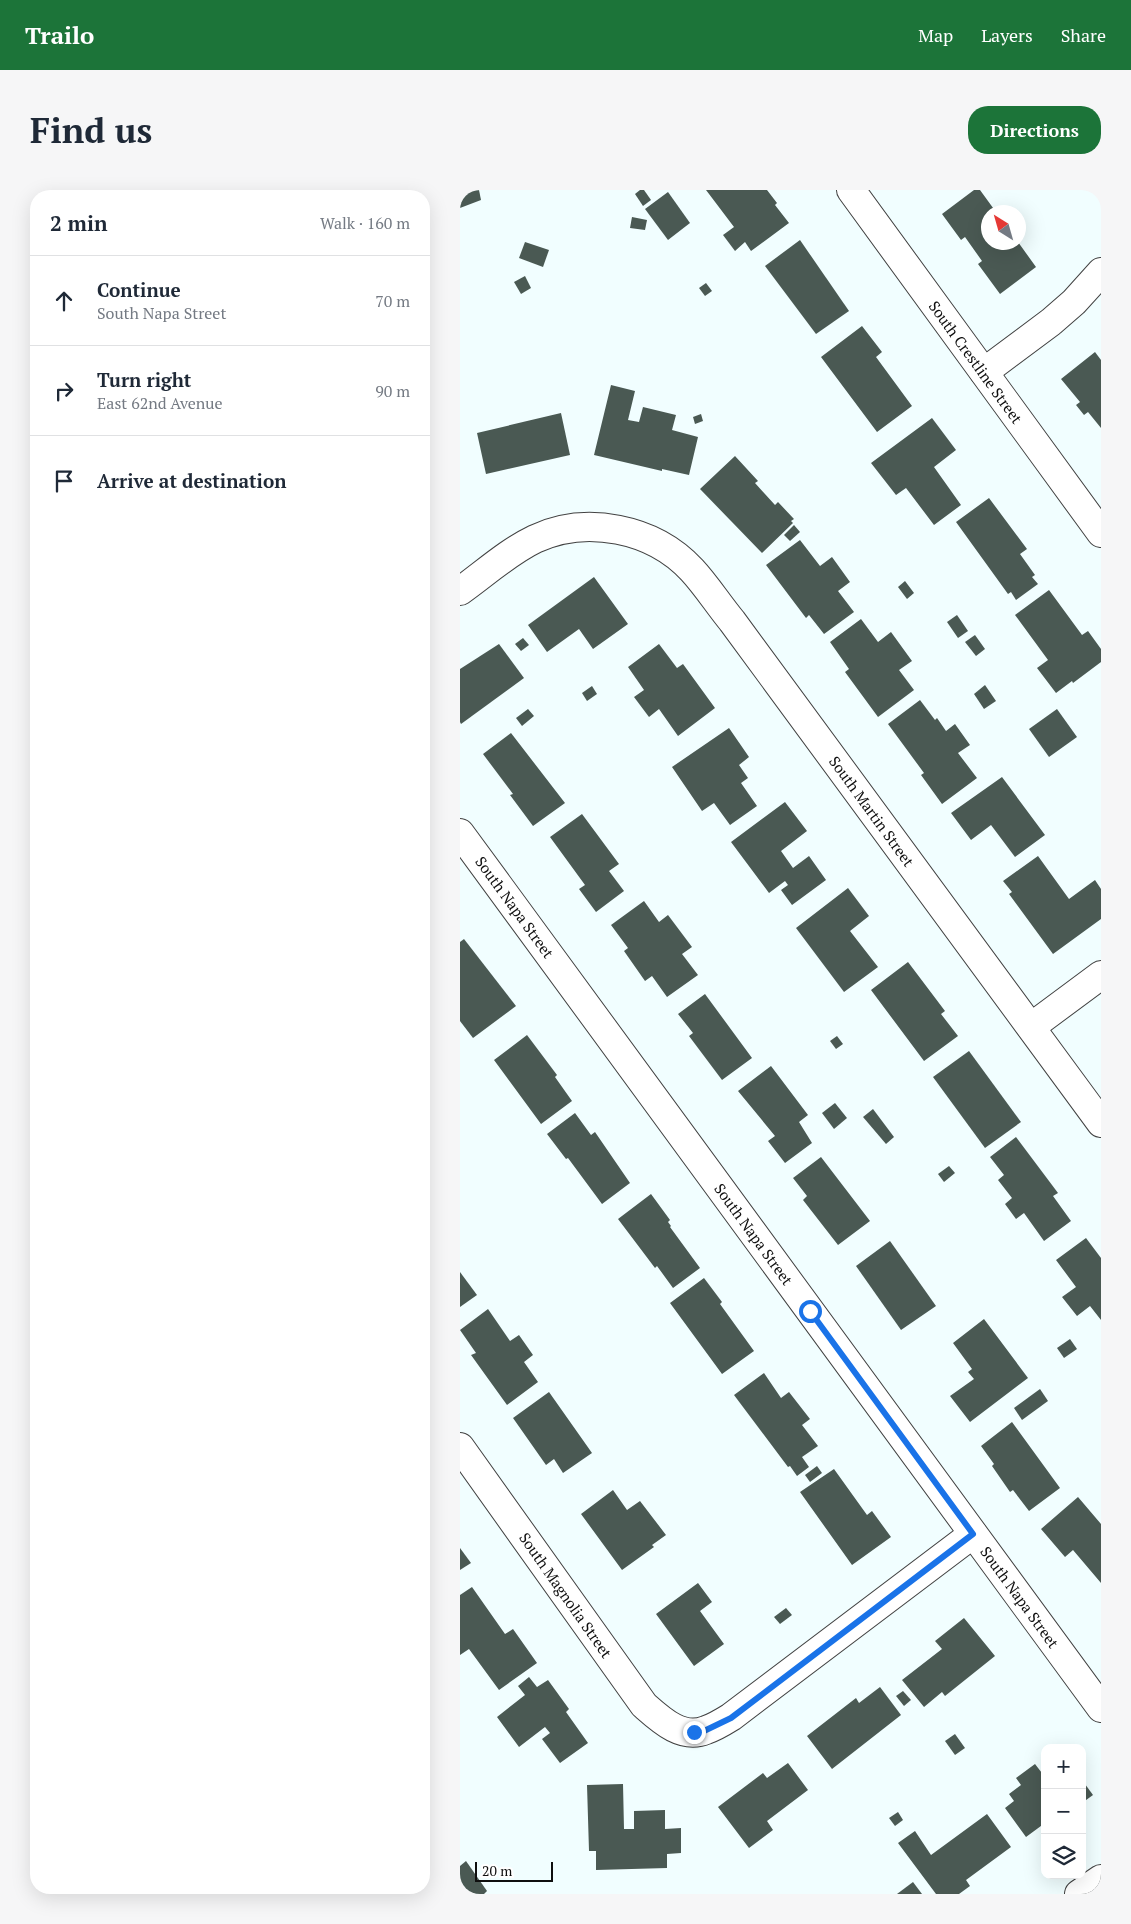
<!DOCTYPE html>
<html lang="en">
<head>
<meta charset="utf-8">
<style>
  :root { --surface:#fff; --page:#f6f6f7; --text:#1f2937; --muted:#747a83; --line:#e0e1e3; --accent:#1c7439 }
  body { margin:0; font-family:"PT Serif",serif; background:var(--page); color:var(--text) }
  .controls { position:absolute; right:15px; bottom:15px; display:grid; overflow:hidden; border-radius:10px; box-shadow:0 5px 20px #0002 }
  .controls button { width:45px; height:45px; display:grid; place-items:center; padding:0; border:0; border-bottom:1px solid var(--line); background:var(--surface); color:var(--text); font:25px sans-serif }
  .compass { position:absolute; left:521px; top:15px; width:45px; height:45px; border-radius:50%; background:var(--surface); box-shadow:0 5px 20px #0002; rotate:323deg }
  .scale { position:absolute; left:15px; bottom:12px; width:78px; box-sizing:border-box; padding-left:5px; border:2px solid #0f0f0f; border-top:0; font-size:14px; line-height:18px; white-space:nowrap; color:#0f0f0f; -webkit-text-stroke:4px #fff; paint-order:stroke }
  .stop { position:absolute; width:15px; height:15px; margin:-11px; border:4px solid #1a73e8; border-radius:50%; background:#fff }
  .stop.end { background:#1a73e8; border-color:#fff; box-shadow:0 1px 5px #0008 }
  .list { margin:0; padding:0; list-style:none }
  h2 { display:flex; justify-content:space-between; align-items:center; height:65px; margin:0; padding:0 20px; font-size:21px }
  h2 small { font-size:16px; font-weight:400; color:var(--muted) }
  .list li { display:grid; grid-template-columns:32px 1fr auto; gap:15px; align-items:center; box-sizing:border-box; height:90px; padding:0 20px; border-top:1px solid var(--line) }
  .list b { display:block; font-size:19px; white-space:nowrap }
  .list p { margin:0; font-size:16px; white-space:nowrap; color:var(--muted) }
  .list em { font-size:16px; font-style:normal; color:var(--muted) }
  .icon { flex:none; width:28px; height:28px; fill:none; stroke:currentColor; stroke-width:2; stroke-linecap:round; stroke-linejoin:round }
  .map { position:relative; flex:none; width:641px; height:1704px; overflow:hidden; border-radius:20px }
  header { display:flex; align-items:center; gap:30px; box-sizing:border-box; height:70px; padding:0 25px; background:var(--accent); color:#fff }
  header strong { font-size:24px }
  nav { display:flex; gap:28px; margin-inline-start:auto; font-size:18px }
  .intro { display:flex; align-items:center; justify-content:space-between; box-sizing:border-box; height:120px; padding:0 30px }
  h1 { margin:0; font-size:35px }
  .button { padding:12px 22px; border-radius:20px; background:var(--accent); color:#fff; font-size:18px; font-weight:700 }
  main { display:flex; gap:30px; padding:0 30px }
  aside { flex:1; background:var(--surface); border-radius:20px; box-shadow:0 5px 20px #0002 }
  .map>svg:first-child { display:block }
  .building { fill:#4a5953 }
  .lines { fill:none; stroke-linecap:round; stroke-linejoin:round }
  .minor-casing { stroke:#424242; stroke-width:30 }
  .minor { stroke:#fff; stroke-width:28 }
  .route { stroke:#1a73e8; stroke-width:6 }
  .labels { text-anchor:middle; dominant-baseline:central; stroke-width:5; stroke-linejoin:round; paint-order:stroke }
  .street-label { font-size:15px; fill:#0f0f0f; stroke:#fff }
</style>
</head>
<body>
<header>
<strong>Trailo</strong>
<nav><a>Map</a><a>Layers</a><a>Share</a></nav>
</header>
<div class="intro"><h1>Find us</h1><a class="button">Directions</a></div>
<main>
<aside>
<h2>2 min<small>Walk · 160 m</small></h2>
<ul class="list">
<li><svg class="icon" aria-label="ahead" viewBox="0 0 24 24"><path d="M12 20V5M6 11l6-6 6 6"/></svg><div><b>Continue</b><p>South Napa Street</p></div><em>70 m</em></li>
<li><svg class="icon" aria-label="right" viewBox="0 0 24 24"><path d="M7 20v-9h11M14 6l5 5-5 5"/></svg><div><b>Turn right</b><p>East 62nd Avenue</p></div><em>90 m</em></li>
<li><svg class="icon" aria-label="arrive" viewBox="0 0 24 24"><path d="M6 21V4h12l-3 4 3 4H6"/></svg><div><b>Arrive at destination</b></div></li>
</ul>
</aside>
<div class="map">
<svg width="641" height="1704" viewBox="0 0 641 1704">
  <rect width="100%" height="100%" fill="#f1feff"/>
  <g class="building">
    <polygon points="0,0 19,0 21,10 0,18"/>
    <polygon points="180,0 184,0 191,10 183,16 175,4"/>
    <polygon points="246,0 307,0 317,13 315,15 329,33 291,61 285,52 275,61 263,45 274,37"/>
    <polygon points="514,0 520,0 536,22 528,22 528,52 558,52 576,77 540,104 518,74 522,71 505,47 501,50 482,24"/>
    <polygon points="208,2 230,33 208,50 185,19"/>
    <polygon points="172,27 187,30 185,40 170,38"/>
    <polygon points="340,50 389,121 356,144 305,76"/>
    <polygon points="65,52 89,60 83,77 59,68"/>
    <polygon points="65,86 71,98 61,104 54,92"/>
    <polygon points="246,93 252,101 245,106 239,98"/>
    <polygon points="402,136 422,162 416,167 452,216 417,242 361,167"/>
    <polygon points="635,162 641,170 641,238 628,222 624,225 616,215 620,212 601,189"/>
    <polygon points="151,195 175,201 168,230 179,232 183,217 216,225 212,240 238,247 229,285 202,279 202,281 134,265"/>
    <polygon points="101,223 110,265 26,284 17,243"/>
    <polygon points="241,224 243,231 235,234 233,227"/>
    <polygon points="472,228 496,260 474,277 501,315 474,335 446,298 436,305 411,273"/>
    <polygon points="275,266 298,291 295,293 315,315 318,312 334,329 331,331 333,333 302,363 240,299"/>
    <polygon points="529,308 567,359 560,364 575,385 572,387 578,394 556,410 551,402 548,404 496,332"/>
    <polygon points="334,335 340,342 330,351 324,345"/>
    <polygon points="340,350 360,376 372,367 390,392 378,401 394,422 364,444 349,425 346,428 306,375"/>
    <polygon points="134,387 168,434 133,459 119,439 87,462 68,435"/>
    <polygon points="445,391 454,403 447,409 438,397"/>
    <polygon points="589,400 622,445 628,441 641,459 641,472 613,493 612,491 596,503 577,478 588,470 555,425"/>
    <polygon points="497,425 508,441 498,448 487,432"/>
    <polygon points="401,429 418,452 431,442 452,471 439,480 454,500 418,527 385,482 389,479 370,452"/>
    <polygon points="515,445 525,459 516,466 505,452"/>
    <polygon points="63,448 69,455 61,461 55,454"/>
    <polygon points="39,454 64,488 1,534 0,532 0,479"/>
    <polygon points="199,454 217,478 223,474 255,518 218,546 199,519 189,527 174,507 184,500 168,477"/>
    <polygon points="525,495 536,511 524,519 514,504"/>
    <polygon points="132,496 137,504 127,511 122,503"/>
    <polygon points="460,510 475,530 477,528 486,541 495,534 510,555 498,563 517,588 482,614 461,585 464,583 428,534"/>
    <polygon points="68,519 74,526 62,536 56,528"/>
    <polygon points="597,519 617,547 589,567 569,539"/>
    <polygon points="269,538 289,567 279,575 288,588 281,593 297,616 270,635 254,613 242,621 212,577"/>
    <polygon points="51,543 105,613 73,636 50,605 53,604 23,564"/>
    <polygon points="542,587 585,645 555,667 531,635 511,650 491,623"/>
    <polygon points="325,612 347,641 321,661 333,678 349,666 366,690 332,715 321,700 328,695 325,691 309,703 271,652"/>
    <polygon points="122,624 159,674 149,681 164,701 136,722 119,699 125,695 90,647"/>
    <polygon points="578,666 609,709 635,690 641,699 641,729 593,764 549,704 552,702 543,691"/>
    <polygon points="388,698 409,726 390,741 418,777 384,802 336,738"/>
    <polygon points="184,711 199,732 208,725 232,757 222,764 238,785 207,807 192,786 185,791 164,761 168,758 151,735"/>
    <polygon points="4,749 56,816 13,848 0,831 0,752"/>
    <polygon points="448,772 485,821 481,824 498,846 464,871 411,800"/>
    <polygon points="245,804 292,868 262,890 229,846 233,843 218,824"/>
    <polygon points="67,845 97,885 95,887 112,911 81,934 34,870"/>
    <polygon points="377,846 383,854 376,859 370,851"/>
    <polygon points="509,861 561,932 525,958 473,887"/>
    <polygon points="311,876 348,925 339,932 352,953 325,973 308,951 315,946 278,901"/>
    <polygon points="375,913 387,928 374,939 362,923"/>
    <polygon points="413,919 434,947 426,954 403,927"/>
    <polygon points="115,923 131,945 135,942 170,993 142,1014 108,968 106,969 87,944"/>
    <polygon points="556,947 598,1003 593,1006 611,1031 584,1051 564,1023 556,1029 545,1014 552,1008 538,990 544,985 530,967"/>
    <polygon points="361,967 410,1031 378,1055 343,1010 347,1006 333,988"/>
    <polygon points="489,976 495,983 484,992 478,984"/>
    <polygon points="191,1004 210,1030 208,1032 211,1036 210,1037 240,1078 213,1098 197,1076 195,1078 158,1029"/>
    <polygon points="626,1048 641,1068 641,1130 630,1116 617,1126 602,1107 616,1097 596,1070"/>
    <polygon points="430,1051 476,1116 441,1140 396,1076"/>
    <polygon points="0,1082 17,1105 0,1117"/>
    <polygon points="244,1088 262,1112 260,1114 294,1161 262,1184 210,1113"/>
    <polygon points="28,1119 50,1151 59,1145 73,1165 64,1172 78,1192 47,1215 11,1165 16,1163 0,1140"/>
    <polygon points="524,1129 568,1188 510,1232 490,1206 514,1189 508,1182 512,1179 493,1153"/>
    <polygon points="610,1149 617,1159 604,1168 597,1158"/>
    <polygon points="304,1183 321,1208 329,1202 350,1229 342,1235 358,1256 342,1267 349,1277 337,1286 330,1276 328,1277 274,1205"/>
    <polygon points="580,1199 588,1211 562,1230 554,1218"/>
    <polygon points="89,1202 132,1263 103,1283 94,1269 86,1275 53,1228"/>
    <polygon points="552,1232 600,1298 569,1321 553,1300 550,1302 532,1276 534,1274 521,1256"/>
    <polygon points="357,1276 362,1283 350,1292 345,1285"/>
    <polygon points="374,1279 407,1325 412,1321 431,1347 392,1375 340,1302"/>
    <polygon points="153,1300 167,1320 180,1311 206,1345 192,1355 194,1357 162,1380 121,1324"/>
    <polygon points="618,1307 641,1334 641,1393 613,1360 605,1367 581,1339"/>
    <polygon points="0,1358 11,1373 0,1380"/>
    <polygon points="238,1393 252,1412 240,1421 264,1454 234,1476 196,1424"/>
    <polygon points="12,1397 45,1444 53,1439 77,1473 39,1500 9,1459 0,1465 0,1405"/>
    <polygon points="326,1418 332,1425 320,1434 314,1427"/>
    <polygon points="504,1428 535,1466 485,1506 482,1502 464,1517 442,1490 482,1459 475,1451"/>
    <polygon points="69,1487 77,1497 88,1490 109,1519 106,1522 128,1553 100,1573 82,1549 90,1543 85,1537 59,1557 37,1527 65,1505 58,1496"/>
    <polygon points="420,1497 441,1525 372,1579 347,1546 396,1508 399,1513"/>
    <polygon points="443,1501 451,1510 444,1516 436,1506"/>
    <polygon points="495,1544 505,1558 495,1565 485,1551"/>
    <polygon points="328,1573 348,1600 307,1631 313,1640 289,1658 258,1617 303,1583 307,1588"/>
    <polygon points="575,1574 585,1587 585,1633 566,1647 545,1618 554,1611 549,1604 561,1595 556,1588"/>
    <polygon points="622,1590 633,1605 622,1613"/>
    <polygon points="163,1594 164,1639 174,1639 174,1621 205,1620 205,1639 221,1638 221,1663 207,1664 207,1678 136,1680 136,1661 129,1661 127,1595"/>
    <polygon points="438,1622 443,1630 435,1636 429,1628"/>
    <polygon points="527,1624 551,1657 506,1690 510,1696 499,1704 476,1704 438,1653 455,1641 471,1665"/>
    <polygon points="6,1671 27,1701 24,1704 0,1704 0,1676"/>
    <polygon points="453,1692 462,1704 437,1704"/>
  </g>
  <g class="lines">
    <defs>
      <g id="minor">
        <polyline points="391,0 641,343"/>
        <polyline points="524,182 591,132 614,112 641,82"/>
        <path d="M0,401C24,384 48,362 75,349C126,325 193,338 232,380C246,395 258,414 272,431L641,933"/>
        <polyline points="0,643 641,1518"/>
        <polyline points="571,837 641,785"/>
        <path d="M0,1257L184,1515C201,1530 222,1550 246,1540C255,1537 263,1532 271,1527L513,1344"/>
        <polyline points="619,1704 641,1689"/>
      </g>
    </defs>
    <use href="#minor" class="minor-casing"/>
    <use href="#minor" class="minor"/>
  </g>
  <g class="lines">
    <polyline class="route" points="234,1542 244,1541 271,1528 513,1344 350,1121"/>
  </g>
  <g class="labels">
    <g class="street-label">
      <text transform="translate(516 172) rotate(54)">South Crestline Street</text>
      <text transform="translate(412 621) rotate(54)">South Martin Street</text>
      <text transform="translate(55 717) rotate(54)">South Napa Street</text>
      <text transform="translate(294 1044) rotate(54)">South Napa Street</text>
      <text transform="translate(106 1405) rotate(55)">South Magnolia Street</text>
      <text transform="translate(560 1407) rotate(54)">South Napa Street</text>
    </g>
  </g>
</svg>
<div class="controls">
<button>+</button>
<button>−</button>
<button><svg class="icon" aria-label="layers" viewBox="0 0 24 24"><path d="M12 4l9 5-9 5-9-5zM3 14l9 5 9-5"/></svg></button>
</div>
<svg class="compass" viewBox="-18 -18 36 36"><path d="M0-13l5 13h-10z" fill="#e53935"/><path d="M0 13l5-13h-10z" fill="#747a83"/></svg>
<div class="scale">20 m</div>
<div class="stop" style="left:350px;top:1121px"></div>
<div class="stop end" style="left:234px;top:1542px"></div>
</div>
</main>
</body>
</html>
